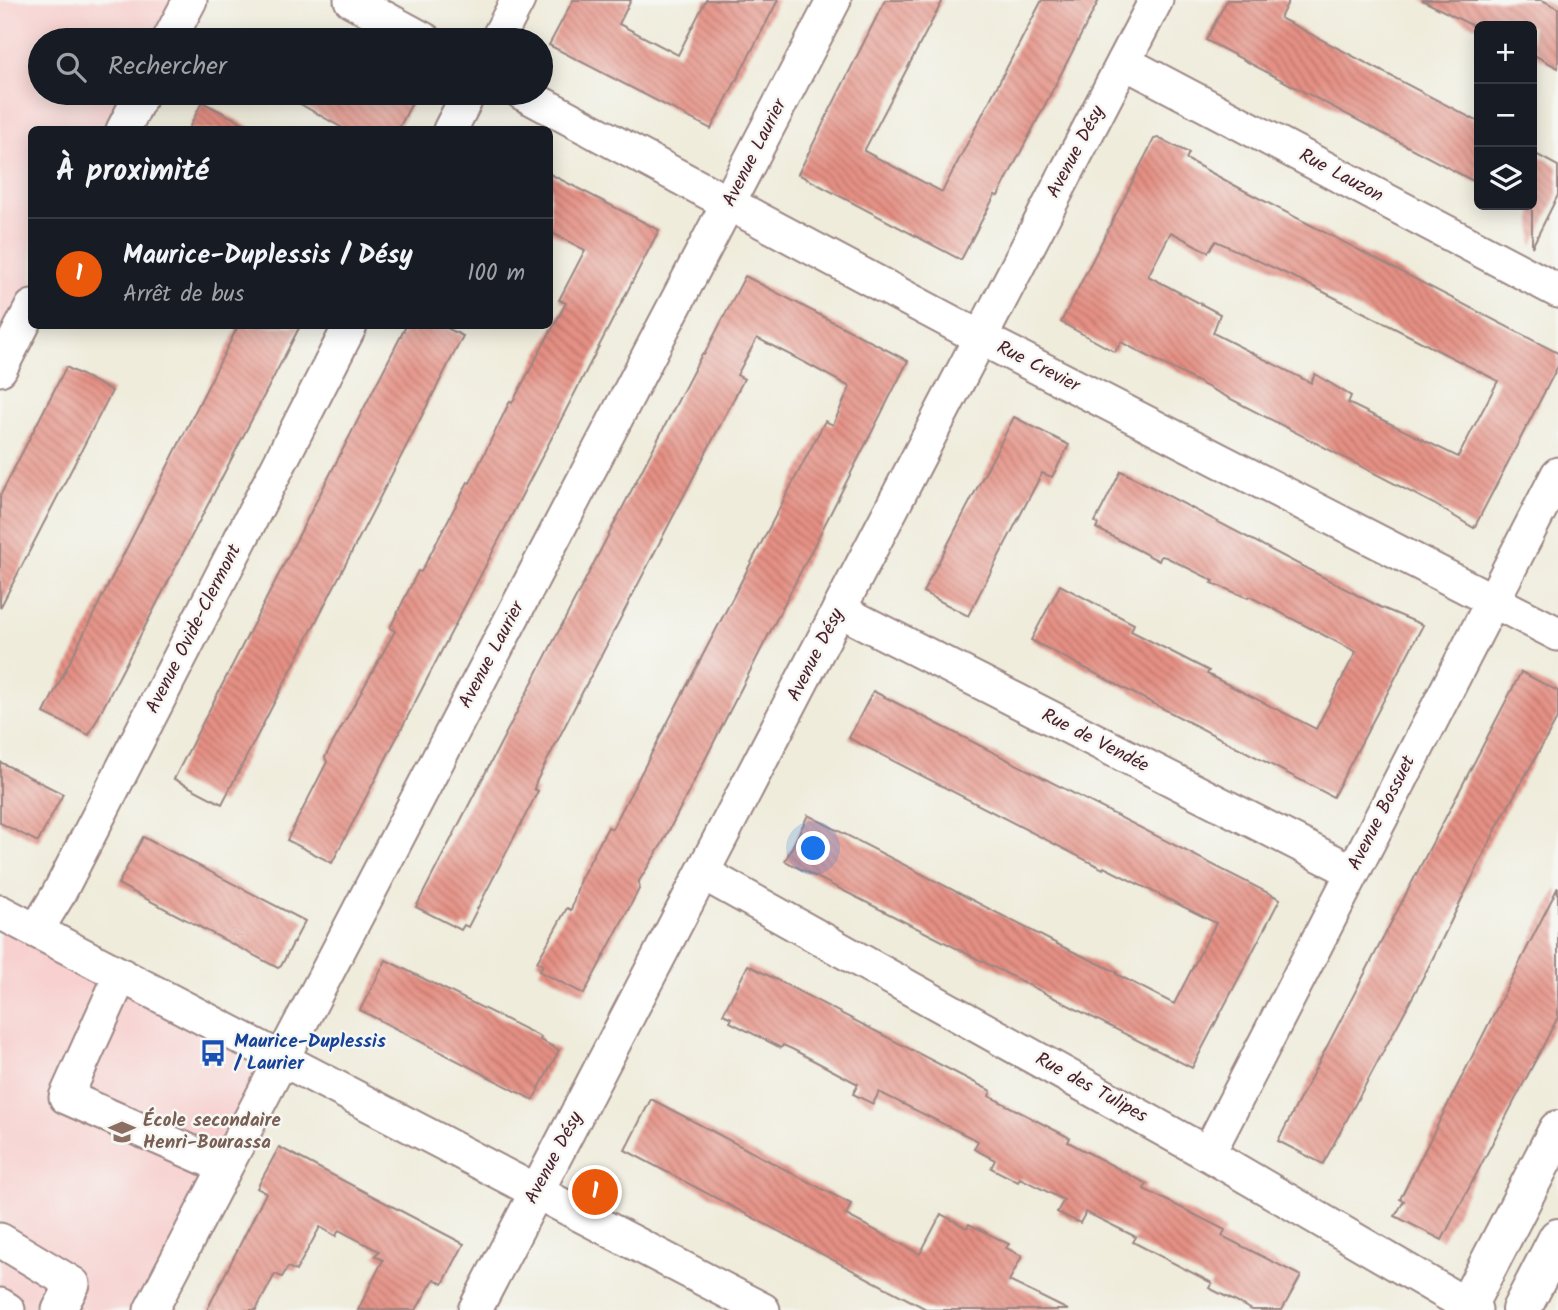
<!DOCTYPE html>
<html lang="fr">
<head>
<meta charset="utf-8">
<style>
  :root { --surface:#171b24; --page:#242831; --text:#f1f3f6; --muted:#9ea1a6; --line:#363941; --accent:#ea580c }
  body { margin:0; font-family:Kalam,sans-serif; background:var(--page); color:var(--text) }
  .controls { position:absolute; right:21px; top:21px; display:grid; overflow:hidden; border-radius:10px; box-shadow:0 4px 18px #0003 }
  .controls button { width:63px; height:63px; display:grid; place-items:center; padding:0; border:0; border-bottom:2px solid var(--line); background:var(--surface); color:var(--text); font:35px sans-serif }
  .you { position:absolute; left:814px; top:849px; width:24px; height:24px; margin:-18px; border:5px solid #fff; border-radius:50%; background:#1a73e8; box-shadow:0 0 0 10px #1a73e833 }
  .badge { display:grid; place-items:center; width:46px; height:46px; border-radius:50%; background:var(--accent); color:#fff; font-size:23px; font-weight:700 }
  .pin { position:absolute; translate:-50% -50%; border:4px solid #fff; box-shadow:0 2px 7px #0006 }
  .list { margin:0; padding:0; list-style:none }
  h2 { display:flex; justify-content:space-between; align-items:center; height:91px; margin:0; padding:0 28px; font-size:30px }
  h2 small { font-size:23px; font-weight:400; color:var(--muted) }
  .list li { display:grid; grid-template-columns:46px 1fr auto; gap:21px; align-items:center; box-sizing:border-box; height:112px; padding:0 28px; border-top:2px solid var(--line) }
  .list b { display:block; font-size:26px; white-space:nowrap }
  .list p { margin:0; font-size:23px; white-space:nowrap; color:var(--muted) }
  .list em { font-size:23px; font-style:normal; color:var(--muted) }
  .icon { flex:none; width:38px; height:38px; fill:none; stroke:currentColor; stroke-width:2; stroke-linecap:round; stroke-linejoin:round }
  .map { position:relative; flex:none; width:1558px; height:1310px; overflow:hidden }
  .search { position:absolute; background:var(--surface); box-shadow:0 4px 18px #0003; left:28px; top:28px; width:525px; height:77px; display:flex; align-items:center; gap:18px; box-sizing:border-box; padding:0 24px; border-radius:38px; color:var(--muted); font-size:26px }
  .panel { position:absolute; background:var(--surface); box-shadow:0 4px 18px #0003; left:28px; top:126px; width:525px; height:203px; border-radius:10px }
  .map>svg:first-child { display:block }
  .built { fill:#f7d0cf }
  .building { fill:url(#building-back-hatch); fill-rule:evenodd }
  .lines { fill:none; stroke-linecap:round; stroke-linejoin:round }
  .minor-casing { stroke:#9c8683; stroke-width:37 }
  .major-casing { stroke:#9c8683; stroke-width:42 }
  .minor { stroke:#fff; stroke-width:33 }
  .major { stroke:#fff; stroke-width:38 }
  .labels { text-anchor:middle; dominant-baseline:central; stroke-width:5; stroke-linejoin:round; paint-order:stroke }
  .street-label { font-size:19px; fill:#4a1f2b; stroke:#f6f6f2 }
  .transit-label { font-size:19px; font-weight:bold; fill:#164399; stroke:#f6f6f2; text-anchor:start }
  .education-label { font-size:19px; font-weight:bold; fill:#785e54; stroke:#f6f6f2; text-anchor:start }
</style>
</head>
<body>
<div class="map">
<svg width="1558" height="1310" viewBox="0 0 1558 1310">
  <defs>
    <pattern id="building-back-hatch" width="6" height="6" patternUnits="userSpaceOnUse" patternTransform="scale(1.75)"><rect width="6" height="6" fill="#e59084"/><path d="M-1 5l2 2M0 0l6 6M5-1l2 2" fill="none" stroke="#bc756c"/></pattern>
  </defs>
  <rect width="100%" height="100%" fill="#f6f6f2"/>
  <filter id="ink" filterUnits="userSpaceOnUse"><feTurbulence type="fractalNoise" baseFrequency=".0143" numOctaves="2"/><feDisplacementMap in="SourceGraphic" scale="14" xChannelSelector="R" yChannelSelector="G"/><feConvolveMatrix kernelMatrix="1 2 1 2 8 2 1 2 1" color-interpolation-filters="sRGB"/></filter>
  <filter id="wash" filterUnits="userSpaceOnUse"><feTurbulence type="fractalNoise" baseFrequency=".00686" numOctaves="4" result="noise"/><feDisplacementMap in="SourceGraphic" scale="28" xChannelSelector="R" yChannelSelector="G"/><feGaussianBlur stdDeviation="1.57" result="paint"/><feColorMatrix in="noise" values="0 0 0 0 0 0 0 0 0 0 0 0 0 0 0 0 0 1.4 0 .05"/><feComposite in="paint" operator="in"/></filter>
  <g filter="url(#wash)">
    <rect width="100%" height="100%" fill="#efecdb"/>
    <g class="built">
      <polygon points="0,0 190,0 169,40 40,40 40,93 142,93 123,129 32,130 31,307 0,368"/>
      <polygon points="0,912 280,1059 151,1310 0,1310"/>
    </g>
    <g id="blocks">
      <g class="building">
        <polygon points="573,0 631,0 619,24 678,55 706,0 778,0 711,129 549,45"/>
        <polygon points="885,0 943,0 864,151 942,192 1042,0 1099,0 998,196 995,195 961,260 798,174"/>
        <polygon points="1227,0 1289,0 1280,18 1479,122 1479,184 1206,40"/>
        <polygon points="1422,0 1542,0 1558,8 1558,68 1532,54 1532,26 1473,26"/>
        <polygon points="281,93 393,93 412,103 398,130 346,130"/>
        <polygon points="202,102 256,130 188,130"/>
        <path d="M1158,138L1189,153L1186,159L1245,191L1558,353V366L1474,528L1434,504L1121,342L1115,352L1061,322L1154,139ZM1171,232L1208,252L1216,241L1306,283L1498,381L1458,457L1348,403L1351,396L1315,374L1311,383L1213,333L1220,314L1148,276Z"/>
        <polygon points="1532,152 1558,166 1558,195 1532,247"/>
        <polygon points="550,174 659,230 332,863 287,840 327,762 325,757 395,631 390,628 418,571 421,572 468,482 470,483 510,401 512,403 566,303 559,300 585,250 550,232"/>
        <polygon points="745,276 908,361 662,844 639,881 639,889 584,994 539,971 543,965 537,962 567,908 571,910 580,880 608,827 612,829 825,421 833,425 850,387 802,361 757,338 737,375 744,379 536,782 534,789 538,791 468,927 464,925 461,930 416,907 702,354 704,355"/>
        <polygon points="238,326 300,326 89,735 44,713"/>
        <polygon points="406,326 443,326 463,336 222,804 174,779"/>
        <polygon points="66,367 112,391 0,608 0,496"/>
        <polygon points="1014,417 1069,445 1052,477 1042,473 968,616 923,592"/>
        <polygon points="1121,471 1380,607 1423,625 1333,797 1031,640 1060,585 1134,624 1131,631 1209,671 1207,674 1316,729 1356,652 1249,596 1248,598 1212,583 1214,581 1166,557 1161,556 1159,561 1096,528 1098,524 1095,522"/>
        <polygon points="1521,672 1558,691 1558,717 1499,823 1428,968 1323,1164 1278,1141"/>
        <polygon points="873,691 1280,899 1192,1068 785,861 808,815 1061,946 1117,972 1116,974 1174,1004 1196,961 1216,923 1104,867 1103,869 849,738"/>
        <polygon points="0,762 63,794 38,842 0,823"/>
        <polygon points="143,837 305,921 281,966 278,968 118,884"/>
        <polygon points="1558,887 1558,1017 1442,1240 1395,1216 1404,1201 1400,1199"/>
        <polygon points="386,960 541,1037 540,1040 559,1050 533,1100 360,1010"/>
        <polygon points="748,965 991,1091 989,1096 1070,1138 1068,1142 1147,1184 1144,1189 1225,1230 1222,1236 1301,1276 1282,1310 1252,1310 1209,1288 1212,1283 1133,1242 1136,1237 1086,1212 1080,1223 1057,1212 1064,1200 1020,1178 1018,1182 991,1168 995,1160 974,1149 978,1141 879,1092 873,1104 853,1094 858,1084 792,1049 783,1045 781,1048 730,1022 732,1018 723,1014"/>
        <polygon points="651,1099 851,1204 846,1215 920,1254 941,1214 967,1228 969,1224 1009,1244 1006,1248 1022,1256 1009,1281 1068,1310 928,1310 625,1150"/>
        <polygon points="279,1147 464,1244 443,1284 434,1279 416,1310 358,1310 383,1260 375,1256 379,1251 339,1230 336,1236 320,1227 296,1271 288,1267 282,1277 275,1274 256,1310 207,1310 266,1193 257,1188"/>
      </g>
    </g>
  </g>
  <g filter="url(#ink)">
    <use href="#blocks" fill-opacity="0" stroke="#9c8683" stroke-width="2"/>
    <g class="lines">
      <defs>
        <g id="minor">
          <polyline points="351,0 425,40"/>
          <polyline points="169,40 190,0"/>
          <polyline points="497,40 518,0"/>
          <polyline points="1124,62 1558,291"/>
          <polyline points="522,93 979,337 1558,634"/>
          <polyline points="123,130 142,93"/>
          <polyline points="450,130 469,93"/>
          <polyline points="0,369 32,307"/>
          <polyline points="839,610 1352,871"/>
          <polyline points="703,873 1208,1154 1475,1310"/>
          <polyline points="0,912 763,1310"/>
          <polyline points="36,931 58,895 350,326"/>
          <polyline points="121,975 66,1097 225,1167"/>
          <polyline points="1208,1154 1558,474"/>
          <polyline points="0,1240 73,1284 59,1310"/>
          <polyline points="0,1305 8,1310"/>
          <polyline points="151,1310 834,0"/>
          <polyline points="475,1310 1156,0"/>
        </g>
        <g id="major">
          <polyline points="1465,1310 1558,1130"/>
          <polyline points="1521,1310 1558,1238"/>
        </g>
      </defs>
      <use href="#minor" class="minor-casing"/>
      <use href="#major" class="major-casing"/>
      <use href="#minor" class="minor"/>
      <use href="#major" class="major"/>
    </g>
  </g>
  <defs>
    <symbol id="bus-bare" viewBox="-9 -9 18 18"><path d="M-5-6H5V4H4V6H2V4H-2V6H-4V4H-5ZM-3.5-4V0h7V-4ZM-3.5 1.2v1.5H-2V1.2ZM2 1.2v1.5H3.5V1.2Z" fill="#1a4fb4" stroke="#f6f6f2" stroke-width="2.5" paint-order="stroke"/></symbol>
    <symbol id="school-bare" viewBox="-9 -9 18 18"><path d="M0-5L7-2L0 1L-7-2ZM-4 1L0 2.5L4 1V4Q0 6-4 4Z" fill="#8d6e63" stroke="#f6f6f2" stroke-width="2.5" paint-order="stroke"/></symbol>
  </defs>
  <g fill-rule="evenodd">
    <use href="#bus-bare" x="194" y="1034" width="38" height="38"/>
    <use href="#school-bare" x="103" y="1113" width="38" height="38"/>
  </g>
  <g class="labels">
    <g class="street-label">
      <text transform="translate(1076 152) rotate(-62)">Avenue Désy</text>
      <text transform="translate(755 153) rotate(-63)">Avenue Laurier</text>
      <text transform="translate(1341 176) rotate(28)">Rue Lauzon</text>
      <text transform="translate(1038 367) rotate(27)">Rue Crevier</text>
      <text transform="translate(194 629) rotate(-63)">Avenue Ovide-Clermont</text>
      <text transform="translate(492 655) rotate(-62)">Avenue Laurier</text>
      <text transform="translate(816 655) rotate(-63)">Avenue Désy</text>
      <text transform="translate(1095 741) rotate(27)">Rue de Vendée</text>
      <text transform="translate(1382 813) rotate(-63)">Avenue Bossuet</text>
      <text transform="translate(1091 1088) rotate(29)">Rue des Tulipes</text>
      <text transform="translate(554 1158) rotate(-62)">Avenue Désy</text>
    </g>
    <g class="transit-label">
      <text x="234" y="1042">Maurice-Duplessis<tspan x="234" dy="22">/ Laurier</tspan></text>
    </g>
    <g class="education-label">
      <text x="143" y="1121">École secondaire<tspan x="143" dy="22">Henri-Bourassa</tspan></text>
    </g>
  </g>
</svg>
<div class="controls">
<button>+</button>
<button>−</button>
<button><svg class="icon" aria-label="layers" viewBox="0 0 24 24"><path d="M12 4l9 5-9 5-9-5zM3 14l9 5 9-5"/></svg></button>
</div>
<div class="you"></div>
<div class="pin badge" style="left:595px;top:1192px">1</div>
<div class="search"><svg class="icon" aria-label="search" viewBox="0 0 24 24"><circle cx="10" cy="10" r="6"/><path d="M15 15l6 6"/></svg>Rechercher</div>
<section class="panel">
<h2>À proximité<small></small></h2>
<ul class="list">
<li><span class="badge">1</span><div><b>Maurice-Duplessis / Désy</b><p>Arrêt de bus</p></div><em>100 m</em></li>
</ul>
</section>
</div>
</body>
</html>
